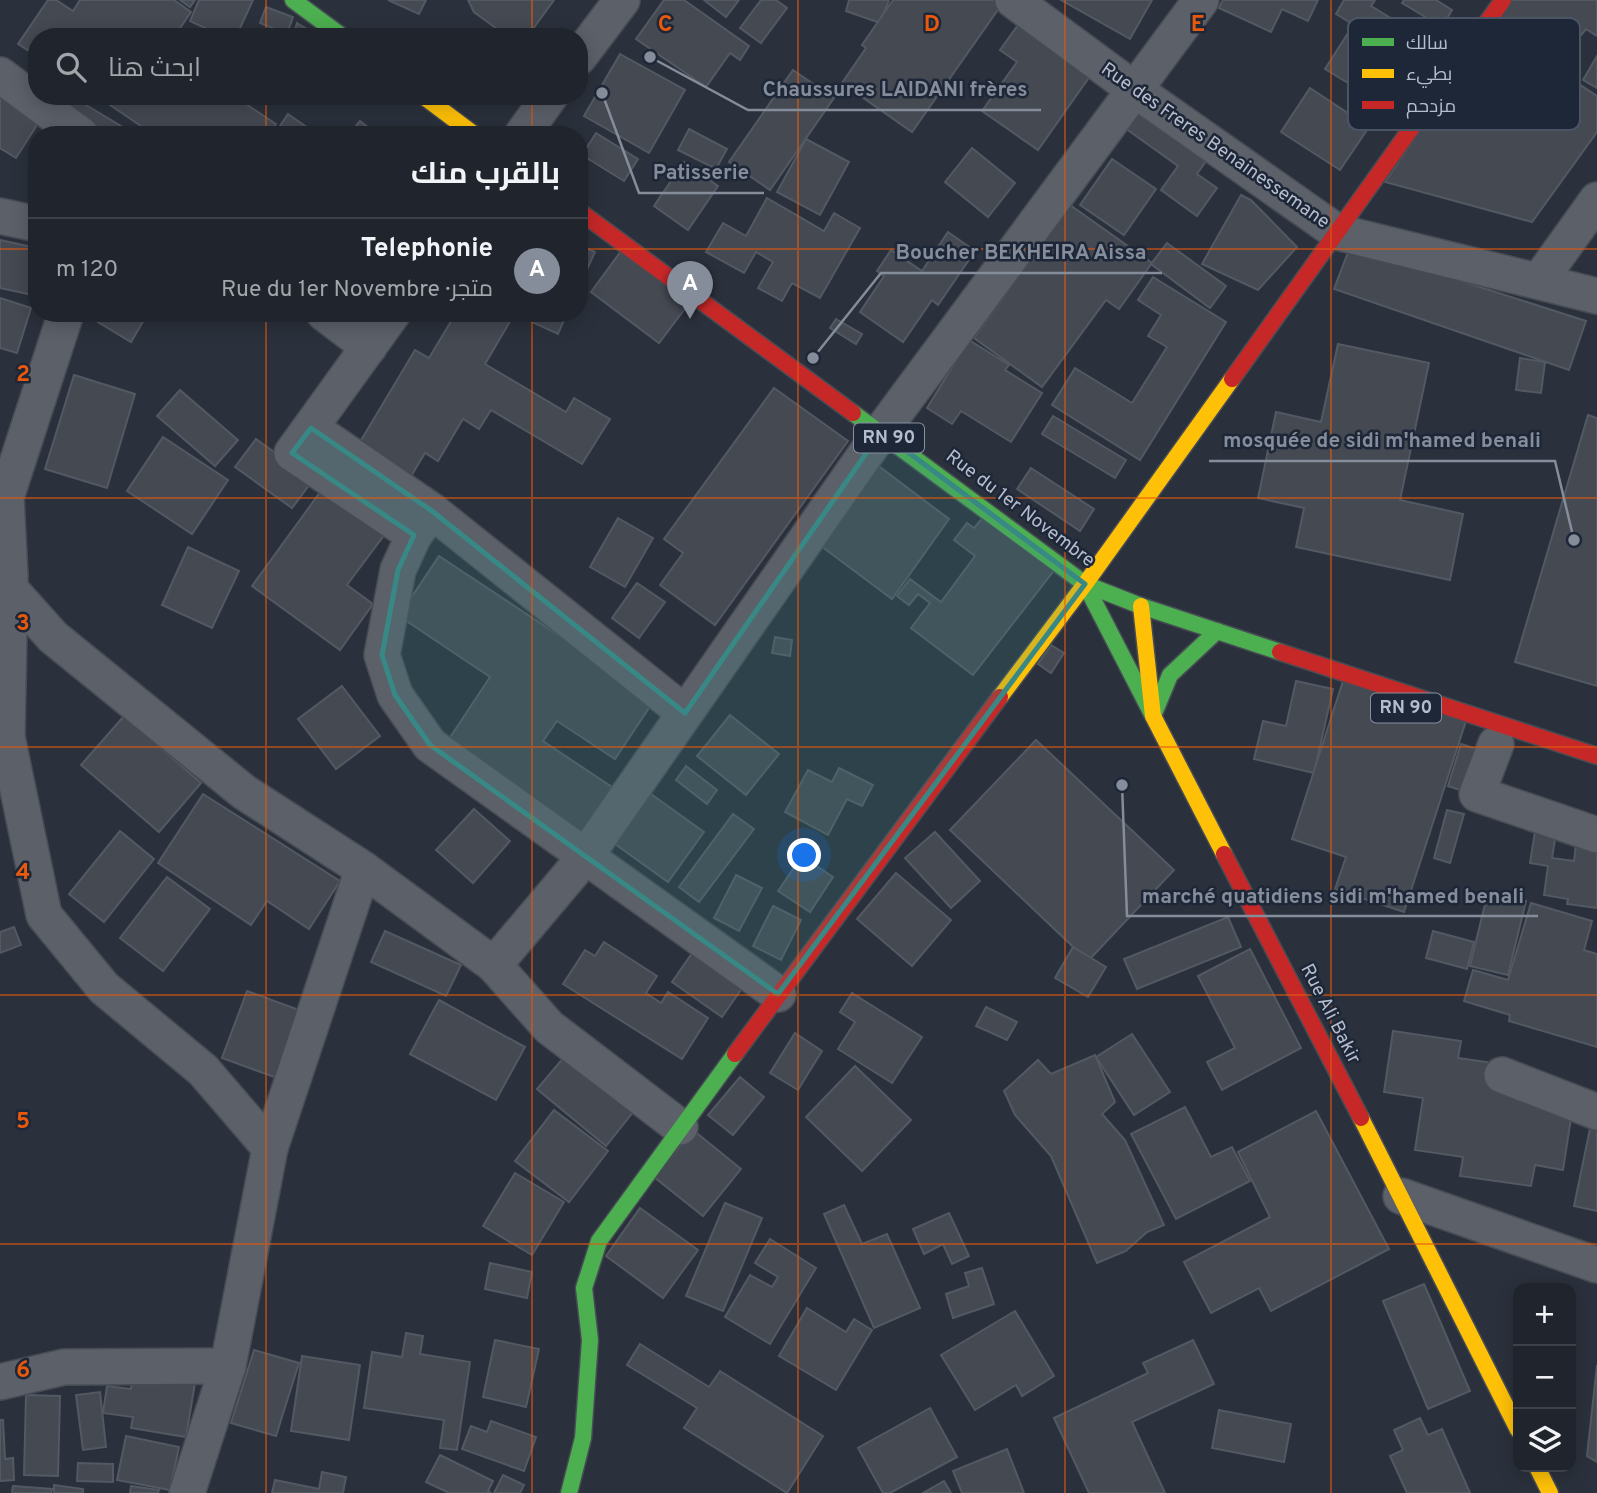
<!DOCTYPE html>
<html lang="ar">
<head>
<meta charset="utf-8">
<style>
  :root { --surface:#20252d; --page:#282d35; --text:#f1f3f6; --muted:#a2a5aa; --line:#3d4249; --accent:#858c9a }
  body { margin:0; font-family:Overpass,Cairo,sans-serif; background:var(--page); color:var(--text); direction:rtl }
  .controls { position:absolute; right:21px; bottom:21px; display:grid; overflow:hidden; border-radius:14px; box-shadow:0 4px 18px #0003 }
  .controls button { width:63px; height:63px; display:grid; place-items:center; padding:0; border:0; border-bottom:2px solid var(--line); background:var(--surface); color:var(--text); font:35px sans-serif }
  .you { position:absolute; left:805px; top:856px; width:24px; height:24px; margin:-18px; border:5px solid #fff; border-radius:50%; background:#1a73e8; box-shadow:0 0 0 10px #1a73e833 }
  .badge { display:grid; place-items:center; width:46px; height:46px; border-radius:50%; background:var(--accent); color:#fff; font-size:23px; font-weight:700 }
  .pin { position:absolute; translate:-50% -58px; filter:drop-shadow(0 2px 4px #0008) }
  .pin::after { content:''; position:absolute; top:37px; width:24px; height:21px; background:inherit; clip-path:polygon(0 0,100% 0,50% 100%) }
  .list { margin:0; padding:0; list-style:none }
  h2 { display:flex; justify-content:space-between; align-items:center; height:91px; margin:0; padding:0 28px; font-size:30px }
  h2 small { font-size:23px; font-weight:400; color:var(--muted) }
  .list li { display:grid; grid-template-columns:46px 1fr auto; gap:21px; align-items:center; box-sizing:border-box; height:105px; padding:0 28px; border-top:2px solid var(--line) }
  .list b { display:block; font-size:26px; white-space:nowrap }
  .list p { margin:0; font-size:23px; white-space:nowrap; color:var(--muted) }
  .list em { font-size:23px; font-style:normal; color:var(--muted) }
  .icon { flex:none; width:38px; height:38px; fill:none; stroke:currentColor; stroke-width:2; stroke-linecap:round; stroke-linejoin:round }
  .map { position:relative; flex:none; width:1597px; height:1493px; overflow:hidden; direction:ltr }
  .search { position:absolute; background:var(--surface); box-shadow:0 4px 18px #0003; left:28px; top:28px; width:560px; height:77px; display:flex; align-items:center; gap:18px; box-sizing:border-box; padding:0 24px; border-radius:28px; color:var(--muted); font-size:26px }
  .panel { position:absolute; background:var(--surface); box-shadow:0 4px 18px #0003; left:28px; top:126px; width:560px; height:196px; border-radius:28px; direction:rtl }
  .map>svg:first-child { display:block }
  .building { fill:#444952; stroke:#535963; stroke-width:2 }
  .lines { fill:none; stroke-linecap:round; stroke-linejoin:round }
  .street-casing { stroke:#474c54; stroke-width:38 }
  .fast-casing { stroke:#474c54; stroke-width:19 }
  .slow-casing { stroke:#474c54; stroke-width:19 }
  .jam-casing { stroke:#474c54; stroke-width:19 }
  .street { stroke:#5c6069; stroke-width:35 }
  .fast { stroke:#4caf50; stroke-width:16 }
  .slow { stroke:#ffc107; stroke-width:16 }
  .jam { stroke:#c62828; stroke-width:16 }
  .marked { fill:#388886; fill-opacity:0.2; stroke:#388886; stroke-width:5; stroke-linejoin:round }
  .grid { fill:none; stroke:#e8590c; stroke-width:2; stroke-opacity:0.55 }
  .labels { text-anchor:middle; dominant-baseline:central; stroke-width:5; stroke-linejoin:round; paint-order:stroke }
  .shield { fill:#1d2738; stroke:#8790a0; stroke-width:2 }
  .shield-label { font-size:18px; font-weight:bold; fill:#b5bdcd }
  .street-label { font-size:19px; fill:#b5bdcd; stroke:#1d2738 }
  .key { fill:#1d2738; stroke:#4b5465; stroke-width:2 }
  .key-label { font-size:19px; fill:#b5bdcd }
  .grid-label { font-size:23px; text-anchor:middle; font-weight:bold; fill:#e8590c; stroke:#1d2738; stroke-width:5; stroke-linejoin:round; paint-order:stroke }
  .leader { fill:none; stroke:#858c9a; stroke-width:2.5 }
  .callout-dot { fill:#858c9a; stroke:#1d2738; stroke-width:2.5 }
  .callout-label { font-size:21px; text-anchor:middle; font-weight:bold; fill:#858c9a; stroke:#1d2738; stroke-width:5; stroke-linejoin:round; paint-order:stroke }
</style>
</head>
<body>
<div class="map">
<svg width="1597" height="1493" viewBox="0 0 1597 1493">
  <rect width="100%" height="100%" fill="#2b313c"/>
  <g class="building">
    <polygon points="48,0 56,0 73,11 80,0 174,0 191,12 174,37 37,37 37,56 18,44"/>
    <polygon points="180,0 195,0 190,7"/>
    <polygon points="199,0 253,0 236,37 224,37 190,21"/>
    <polygon points="388,0 426,0 419,14"/>
    <polygon points="468,0 554,0 527,37 508,37 474,12"/>
    <polygon points="664,0 684,0 749,46 740,60 730,53 706,87 636,39"/>
    <polygon points="704,0 739,0 726,17"/>
    <polygon points="761,0 776,0 787,8 761,43 740,28"/>
    <polygon points="849,0 889,0 880,23 846,11"/>
    <polygon points="893,0 996,0 1002,4 912,132 842,83 866,48 862,45"/>
    <polygon points="1061,0 1152,0 1130,39"/>
    <polygon points="1223,0 1318,0 1308,21 1282,9 1271,32 1219,8"/>
    <polygon points="1344,0 1375,0 1371,6 1417,34 1427,18 1402,3 1404,0 1436,0 1452,10 1419,65 1336,14"/>
    <polygon points="1509,0 1597,0 1597,36 1586,29 1539,87 1519,82 1514,99 1547,108 1568,77 1597,96 1597,132 1532,222 1385,182"/>
    <polygon points="266,7 293,17 287,34 260,23"/>
    <polygon points="1023,18 1095,69 1038,150 982,111 1017,62 1000,50"/>
    <polygon points="297,23 320,37 293,37"/>
    <polygon points="1348,33 1402,65 1379,102 1325,69"/>
    <polygon points="620,54 685,90 649,153 584,116"/>
    <polygon points="1597,56 1597,88 1583,80"/>
    <polygon points="793,70 834,98 770,190 729,162"/>
    <polygon points="0,80 49,106 16,158 0,148"/>
    <polygon points="1310,88 1369,127 1340,170 1281,132"/>
    <polygon points="97,96 234,96 276,124 269,135 154,135"/>
    <polygon points="76,99 136,135 66,135 58,130"/>
    <polygon points="1146,99 1209,157 1197,174 1217,188 1197,216 1161,190 1178,166 1125,128"/>
    <polygon points="288,114 318,135 274,135"/>
    <polygon points="360,121 378,135 349,135"/>
    <polygon points="689,129 727,149 716,169 678,150"/>
    <polygon points="596,133 638,159 624,181 582,155"/>
    <polygon points="806,139 849,162 820,215 777,192"/>
    <polygon points="972,148 1015,183 988,217 945,182"/>
    <polygon points="1112,159 1156,189 1124,235 1080,205"/>
    <polygon points="684,162 718,186 688,230 654,206"/>
    <polygon points="1241,195 1251,200 1297,247 1258,290 1202,264"/>
    <polygon points="767,198 824,231 834,213 860,228 820,298 792,283 782,301 758,288 773,262 756,252 744,273 706,252 723,223 746,236"/>
    <polygon points="1070,205 1152,263 1119,309 1106,300 1042,387 974,338"/>
    <polygon points="948,232 975,251 938,305 932,300 903,342 860,312 884,276 877,271 891,250 922,271"/>
    <polygon points="0,240 37,248 37,296 0,288"/>
    <polygon points="1352,242 1380,255 1586,321 1569,370 1334,289"/>
    <polygon points="1167,243 1226,286 1210,308 1151,264"/>
    <polygon points="579,245 595,252 579,287"/>
    <polygon points="624,247 693,298 659,343 591,292"/>
    <polygon points="1153,277 1226,322 1140,460 1052,405 1075,368 1132,403 1167,347 1148,336 1161,315 1138,300"/>
    <polygon points="0,298 31,308 17,353 0,348"/>
    <polygon points="83,313 148,313 131,342"/>
    <polygon points="456,313 515,313 485,364 566,412 574,398 610,419 582,464 491,410 479,429 463,419 438,461 425,453 410,478 357,447 415,350 429,358"/>
    <polygon points="536,313 567,313 558,334 532,322"/>
    <polygon points="836,319 862,334 856,344 830,328"/>
    <polygon points="969,340 1009,365 1005,370 1042,393 1011,442 961,411 952,424 927,408"/>
    <polygon points="1338,344 1429,363 1400,500 1463,514 1450,580 1296,547 1304,508 1258,498 1276,412 1321,422"/>
    <polygon points="1520,358 1545,362 1541,393 1516,390"/>
    <polygon points="74,375 135,394 107,488 45,469"/>
    <polygon points="774,388 848,441 715,625 660,585 683,553 664,539"/>
    <polygon points="180,390 238,440 215,466 157,416"/>
    <polygon points="1588,415 1597,418 1597,686 1515,662"/>
    <polygon points="1053,416 1126,460 1115,478 1042,434"/>
    <polygon points="163,437 228,480 192,534 127,491"/>
    <polygon points="256,439 313,480 292,508 235,467"/>
    <polygon points="872,461 949,519 892,599 813,540"/>
    <polygon points="1031,468 1094,509 1080,531 1017,489"/>
    <polygon points="326,484 388,530 347,585 373,604 340,650 252,586"/>
    <polygon points="986,514 1056,568 973,675 911,628 930,603 918,594 909,605 897,596 910,579 941,602 975,556 954,540 967,523 974,528"/>
    <polygon points="618,518 653,538 625,587 590,567"/>
    <polygon points="188,547 239,571 212,628 162,605"/>
    <polygon points="439,556 655,699 615,759 557,721 543,741 612,787 580,835 445,745 490,677 399,616"/>
    <polygon points="637,583 665,602 639,638 612,618"/>
    <polygon points="775,637 792,640 790,656 772,653"/>
    <polygon points="1051,645 1064,653 1051,673 1038,664"/>
    <polygon points="1296,681 1333,689 1314,773 1254,759 1263,721 1286,726"/>
    <polygon points="1343,681 1466,721 1404,912 1335,889 1346,857 1292,839"/>
    <polygon points="342,686 380,736 336,769 298,719"/>
    <polygon points="730,715 779,754 746,795 697,756"/>
    <polygon points="124,716 201,783 159,832 81,765"/>
    <polygon points="1036,740 1174,870 1088,961 950,830"/>
    <polygon points="1461,744 1492,754 1479,796 1448,786"/>
    <polygon points="686,766 717,790 707,804 676,780"/>
    <polygon points="839,768 873,785 862,806 847,799 828,835 785,812 808,770 832,782"/>
    <polygon points="203,794 340,881 309,929 267,901 251,925 158,863"/>
    <polygon points="651,794 704,832 668,882 615,844"/>
    <polygon points="474,809 510,841 473,883 436,850"/>
    <polygon points="1447,810 1464,814 1450,863 1434,858"/>
    <polygon points="733,814 754,829 699,902 679,887"/>
    <polygon points="1536,825 1557,827 1552,858 1574,861 1576,844 1597,847 1597,908 1567,904 1568,899 1544,895 1548,866 1530,863"/>
    <polygon points="120,831 154,859 104,922 69,894"/>
    <polygon points="935,832 980,881 951,908 905,858"/>
    <polygon points="802,856 833,877 810,912 778,891"/>
    <polygon points="896,873 951,920 912,966 857,919"/>
    <polygon points="736,875 762,888 739,931 714,918"/>
    <polygon points="167,877 210,909 163,971 120,938"/>
    <polygon points="1488,892 1526,901 1508,975 1470,966"/>
    <polygon points="1531,903 1592,921 1584,950 1597,954 1597,1047 1509,1021 1510,1015 1464,1001 1473,970 1508,980"/>
    <polygon points="773,906 801,920 781,960 753,946"/>
    <polygon points="1228,917 1241,947 1137,989 1124,959"/>
    <polygon points="14,927 21,945 0,953 0,932"/>
    <polygon points="385,931 461,965 446,996 371,962"/>
    <polygon points="1433,931 1474,942 1467,969 1426,958"/>
    <polygon points="604,942 657,976 646,993 661,1003 668,992 708,1018 682,1059 563,984 585,950 595,956"/>
    <polygon points="697,946 747,981 722,1017 672,982"/>
    <polygon points="1073,947 1106,967 1088,997 1055,978"/>
    <polygon points="1250,949 1301,1048 1222,1090 1207,1062 1235,1048 1198,976"/>
    <polygon points="247,991 302,1011 277,1078 222,1058"/>
    <polygon points="852,993 922,1037 892,1083 838,1049 855,1022 840,1012"/>
    <polygon points="439,1000 525,1047 496,1100 410,1054"/>
    <polygon points="986,1007 1017,1022 1007,1040 976,1026"/>
    <polygon points="1393,1031 1461,1041 1458,1058 1500,1064 1573,1105 1563,1170 1535,1165 1531,1186 1460,1176 1463,1157 1415,1150 1423,1098 1384,1092"/>
    <polygon points="795,1033 822,1051 798,1090 770,1073"/>
    <polygon points="1132,1034 1170,1092 1134,1115 1096,1057"/>
    <polygon points="570,1050 638,1106 606,1146 537,1089"/>
    <polygon points="1095,1055 1115,1102 1102,1114 1125,1140 1164,1225 1147,1232 1126,1251 1097,1263 1051,1156 1015,1115 1004,1091 1038,1060 1051,1074"/>
    <polygon points="855,1066 911,1120 862,1171 806,1117"/>
    <polygon points="740,1077 764,1097 733,1135 708,1115"/>
    <polygon points="1185,1107 1211,1157 1232,1147 1250,1181 1176,1219 1131,1134"/>
    <polygon points="554,1110 608,1151 569,1202 515,1161"/>
    <polygon points="1316,1111 1389,1249 1271,1311 1259,1288 1211,1313 1184,1262 1270,1217 1238,1152"/>
    <polygon points="1591,1124 1597,1125 1597,1211 1574,1206"/>
    <polygon points="693,1130 741,1169 703,1216 654,1177"/>
    <polygon points="515,1173 564,1202 532,1255 483,1226"/>
    <polygon points="725,1203 762,1218 723,1311 686,1296"/>
    <polygon points="844,1205 862,1244 887,1234 920,1308 874,1328 824,1214"/>
    <polygon points="640,1208 698,1250 663,1298 606,1256"/>
    <polygon points="949,1213 969,1256 952,1264 943,1244 924,1254 913,1229"/>
    <polygon points="770,1239 816,1268 770,1344 725,1317 750,1275 772,1287 778,1277 755,1263"/>
    <polygon points="490,1263 532,1272 527,1298 485,1289"/>
    <polygon points="982,1268 994,1304 953,1318 946,1294 969,1286 965,1273"/>
    <polygon points="1424,1284 1470,1391 1428,1409 1383,1301"/>
    <polygon points="807,1308 846,1332 854,1319 872,1330 836,1390 779,1356"/>
    <polygon points="1015,1311 1054,1376 1022,1396 1016,1385 975,1410 941,1355"/>
    <polygon points="406,1333 423,1336 420,1354 470,1362 457,1450 440,1448 444,1420 364,1408 372,1352 402,1357"/>
    <polygon points="495,1340 539,1349 526,1407 483,1397"/>
    <polygon points="1193,1340 1214,1384 1132,1422 1165,1493 1089,1493 1054,1418 1148,1373 1143,1363"/>
    <polygon points="640,1344 709,1387 720,1371 823,1436 787,1493 684,1428 697,1408 627,1365"/>
    <polygon points="254,1350 299,1363 276,1436 231,1423"/>
    <polygon points="302,1356 360,1365 349,1440 291,1431"/>
    <polygon points="1597,1365 1597,1462 1587,1456"/>
    <polygon points="133,1375 195,1383 186,1437 131,1428 133,1417 103,1413 107,1386 131,1389"/>
    <polygon points="100,1392 106,1447 83,1450 76,1395"/>
    <polygon points="26,1395 60,1396 58,1476 24,1475"/>
    <polygon points="930,1408 957,1457 890,1493 883,1493 858,1448"/>
    <polygon points="1219,1410 1291,1424 1284,1462 1212,1448"/>
    <polygon points="1420,1418 1428,1435 1442,1429 1470,1493 1407,1493 1390,1456 1403,1450 1394,1430"/>
    <polygon points="0,1420 3,1420 5,1459 13,1458 14,1480 0,1481"/>
    <polygon points="491,1421 536,1437 524,1471 462,1449 471,1426 487,1432"/>
    <polygon points="126,1436 179,1447 170,1490 117,1480"/>
    <polygon points="1007,1449 1024,1493 962,1493 953,1471"/>
    <polygon points="440,1455 493,1481 488,1491 491,1493 449,1493 426,1482"/>
    <polygon points="78,1463 113,1464 113,1482 77,1481"/>
    <polygon points="322,1472 346,1477 343,1493 272,1493 275,1480 319,1489"/>
    <polygon points="503,1475 524,1485 520,1493 494,1493"/>
    <polygon points="944,1481 951,1493 923,1493"/>
    <polygon points="54,1485 83,1489 83,1493 54,1493"/>
    <polygon points="13,1486 52,1489 51,1493 12,1493"/>
    <polygon points="131,1486 159,1490 158,1493 130,1493"/>
  </g>
  <g class="lines">
    <defs>
      <g id="street">
        <polyline points="1013,0 1135,90 1337,232 1597,296"/>
        <polyline points="579,57 622,0"/>
        <polyline points="0,75 81,135"/>
        <polyline points="522,135 550,96"/>
        <polyline points="0,216 37,224"/>
        <polyline points="1539,281 1597,200"/>
        <polyline points="66,313 6,497 10,576 7,737 44,915 104,988 203,1070 270,1148 228,1366 187,1493"/>
        <polyline points="324,313 369,347"/>
        <polyline points="393,313 292,453 414,535"/>
        <polyline points="311,428 432,511 685,713"/>
        <polyline points="432,511 414,535 398,570 382,655 395,695 430,745 778,994"/>
        <polyline points="10,589 53,637 244,792 363,869 494,965 549,1027 680,1127"/>
        <polyline points="1496,744 1477,794 1597,835"/>
        <polyline points="494,965 585,857 881,432 1201,0"/>
        <polyline points="1502,1075 1597,1112"/>
        <polyline points="270,1148 363,869"/>
        <polyline points="1401,1196 1597,1265"/>
        <polyline points="0,1382 64,1367 228,1366"/>
      </g>
      <g id="fast">
        <polyline points="293,0 343,37"/>
        <polyline points="853,413 1085,584 1141,606 1280,652"/>
        <polyline points="1085,584 1153,716 1170,675 1217,631"/>
        <polyline points="569,1493 583,1438 590,1340 584,1288 599,1241 735,1054"/>
      </g>
      <g id="slow">
        <polyline points="423,96 475,135"/>
        <polyline points="1141,606 1153,716 1224,854"/>
        <polyline points="1000,697 1085,584 1232,379"/>
        <polyline points="1361,1118 1518,1430"/>
        <polyline points="1537,1467 1550,1493"/>
      </g>
      <g id="jam">
        <polyline points="579,211 853,413"/>
        <polyline points="1232,379 1503,0"/>
        <polyline points="1280,652 1597,756"/>
        <polyline points="1224,854 1361,1118"/>
        <polyline points="735,1054 1000,697"/>
      </g>
    </defs>
    <use href="#street" class="street-casing"/>
    <use href="#fast" class="fast-casing"/>
    <use href="#slow" class="slow-casing"/>
    <use href="#jam" class="jam-casing"/>
    <use href="#street" class="street"/>
    <use href="#fast" class="fast"/>
    <use href="#slow" class="slow"/>
    <use href="#jam" class="jam"/>
  </g>
  <path class="marked" d="M311,428L432,511L685,713L881,432L1085,584L778,994L430,745L395,695L382,655L398,570L414,535L292,453Z"/>
  <path class="grid" d="M266,0V37M532,0V37M798,0V1493M1065,0V1493M1331,0V1493M266,96V135M532,96V135M0,249H37M579,249H1597M266,313V1493M532,313V1493M0,498H1597M0,747H1597M0,995H1597M0,1244H1597"/>
  <g class="labels">
    <g class="shield">
      <rect x="854" y="423.5" width="70" height="29" rx="5"/>
      <rect x="1371" y="693.5" width="70" height="29" rx="5"/>
    </g>
    <g class="shield-label">
      <text x="889" y="438">RN 90</text>
      <text x="1406" y="708">RN 90</text>
    </g>
    <g class="street-label">
      <text transform="translate(1215 146) rotate(35)">Rue des Freres Benainessemane</text>
      <text transform="translate(1020 509) rotate(37)">Rue du 1er Novembre</text>
      <text transform="translate(1330 1014) rotate(63)">Rue Ali Bakir</text>
    </g>
  </g>
  <rect x="1348" y="18" width="232" height="112" rx="10" class="key"/>
  <rect x="1362" y="38" width="32" height="8" fill="#4caf50"/>
  <rect x="1362" y="69" width="32" height="9" fill="#ffc107"/>
  <rect x="1362" y="101" width="32" height="8" fill="#c62828"/>
  <g class="key-label">
    <text x="1406" y="49">سالك</text>
    <text x="1406" y="80">بطيء</text>
    <text x="1406" y="112">مزدحم</text>
  </g>
  <g class="grid-label">
    <text x="665" y="31">C</text>
    <text x="932" y="31">D</text>
    <text x="1198" y="31">E</text>
    <text x="23" y="381">2</text>
    <text x="23" y="630">3</text>
    <text x="23" y="879">4</text>
    <text x="23" y="1128">5</text>
    <text x="23" y="1377">6</text>
  </g>
  <path class="leader" d="M650 57L748 110H1041M602 93L639 193H764M813 358L881 273H1162M1574 540L1555 461H1209M1122 785L1127 916H1538"/>
  <g class="callout-dot">
    <circle cx="650" cy="57" r="7"/>
    <circle cx="602" cy="93" r="7"/>
    <circle cx="813" cy="358" r="7"/>
    <circle cx="1574" cy="540" r="7"/>
    <circle cx="1122" cy="785" r="7"/>
  </g>
  <g class="callout-label">
    <text x="895" y="96">Chaussures LAIDANI frères</text>
    <text x="701" y="179">Patisserie</text>
    <text x="1021" y="259">Boucher BEKHEIRA Aissa</text>
    <text x="1382" y="447">mosquée de sidi m'hamed benali</text>
    <text x="1333" y="903">marché quatidiens sidi m'hamed benali</text>
  </g>
</svg>
<div class="controls">
<button>+</button>
<button>−</button>
<button><svg class="icon" aria-label="layers" viewBox="0 0 24 24"><path d="M12 4l9 5-9 5-9-5zM3 14l9 5 9-5"/></svg></button>
</div>
<div class="you"></div>
<div class="pin badge" style="left:690px;top:319px">A</div>
<div class="search"><svg class="icon" aria-label="search" viewBox="0 0 24 24"><circle cx="10" cy="10" r="6"/><path d="M15 15l6 6"/></svg>ابحث هنا</div>
<section class="panel">
<h2>بالقرب منك<small></small></h2>
<ul class="list">
<li><span class="badge">A</span><div><b>Telephonie</b><p>متجر · Rue du 1er Novembre</p></div><em>120 m</em></li>
</ul>
</section>
</div>
</body>
</html>
